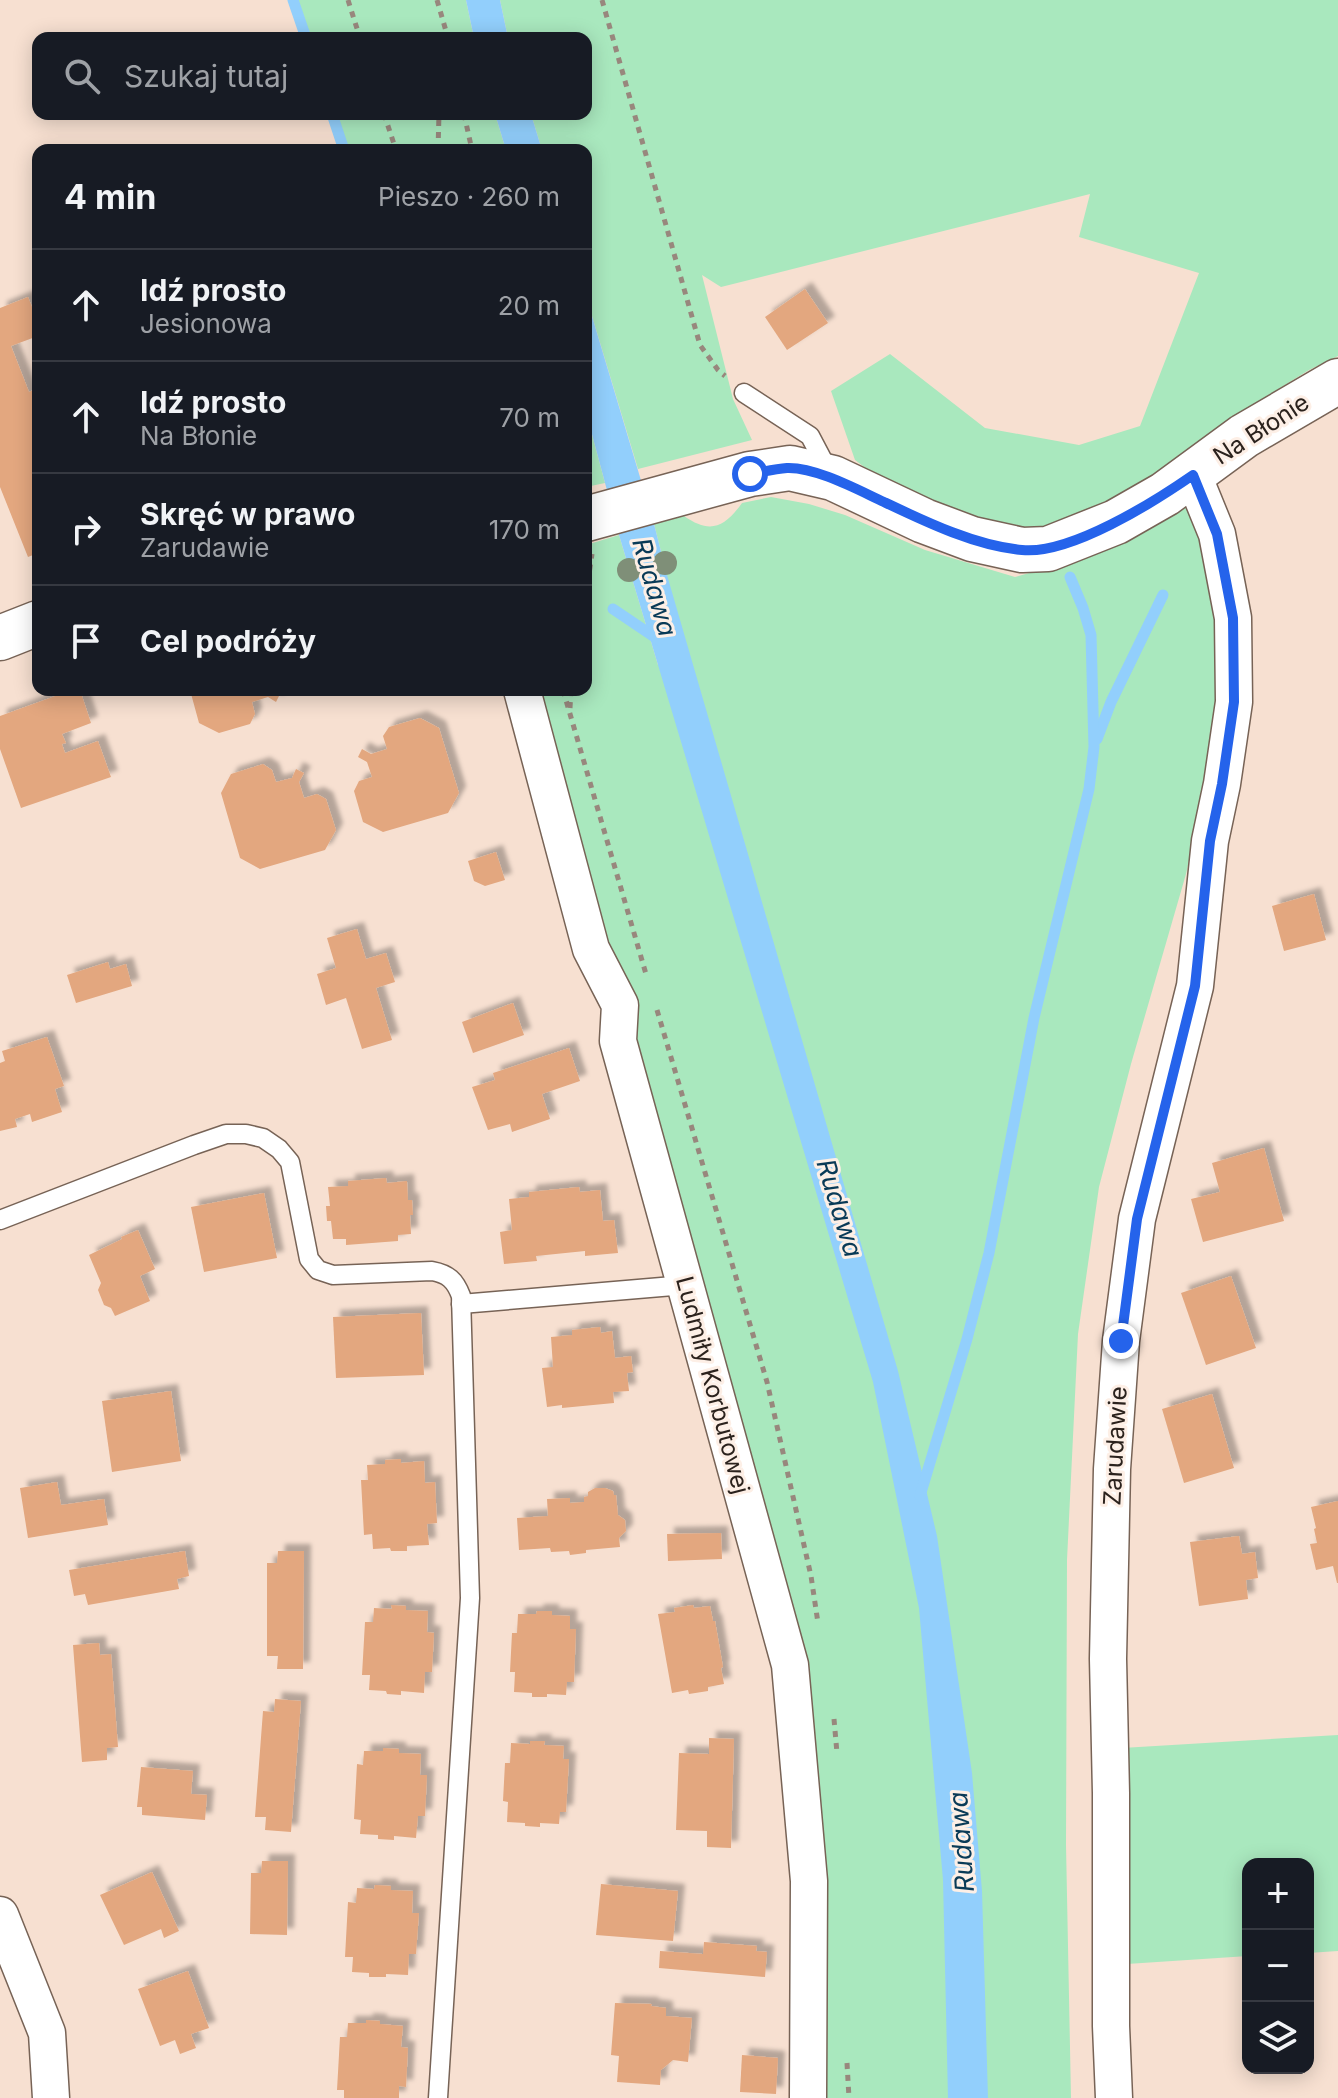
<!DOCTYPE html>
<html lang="pl">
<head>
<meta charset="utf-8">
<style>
  :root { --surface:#171b24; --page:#242831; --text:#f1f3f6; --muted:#9ea1a6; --line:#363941 }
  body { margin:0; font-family:Inter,sans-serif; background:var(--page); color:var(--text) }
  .controls { position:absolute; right:24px; bottom:24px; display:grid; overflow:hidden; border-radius:16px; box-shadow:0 4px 20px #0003 }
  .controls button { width:72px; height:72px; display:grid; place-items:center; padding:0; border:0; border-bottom:2px solid var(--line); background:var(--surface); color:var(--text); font:40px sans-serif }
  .stop { position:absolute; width:24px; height:24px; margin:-18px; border:6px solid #2563eb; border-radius:50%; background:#fff }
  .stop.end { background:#2563eb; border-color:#fff; box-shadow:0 2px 8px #0008 }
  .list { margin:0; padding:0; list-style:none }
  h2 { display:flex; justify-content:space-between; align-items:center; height:104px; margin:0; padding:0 32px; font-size:34px }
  h2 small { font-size:26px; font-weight:400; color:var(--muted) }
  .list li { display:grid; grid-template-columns:52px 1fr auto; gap:24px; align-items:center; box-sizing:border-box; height:112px; padding:0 32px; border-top:2px solid var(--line) }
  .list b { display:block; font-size:30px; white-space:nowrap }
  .list p { margin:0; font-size:26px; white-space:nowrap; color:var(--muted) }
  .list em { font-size:26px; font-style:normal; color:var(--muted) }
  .icon { flex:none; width:44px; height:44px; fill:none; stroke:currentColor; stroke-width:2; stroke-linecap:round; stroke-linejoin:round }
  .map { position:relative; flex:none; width:1338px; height:2098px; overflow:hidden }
  .search { position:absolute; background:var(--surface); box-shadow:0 4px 20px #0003; left:32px; top:32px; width:560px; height:88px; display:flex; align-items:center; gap:20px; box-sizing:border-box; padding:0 28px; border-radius:16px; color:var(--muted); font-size:30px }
  .panel { position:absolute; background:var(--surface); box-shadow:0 4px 20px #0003; left:32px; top:144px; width:560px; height:552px; border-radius:16px }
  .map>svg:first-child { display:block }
  .green { fill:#a9e8be }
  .water { fill:#92cffc }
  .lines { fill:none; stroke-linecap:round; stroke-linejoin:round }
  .stream { stroke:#92cffc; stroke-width:11 }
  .building { fill:#e3a77f; filter:url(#shadow) }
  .service-casing { stroke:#776356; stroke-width:21 }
  .minor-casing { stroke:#776356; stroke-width:39 }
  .tertiary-casing { stroke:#776356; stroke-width:47 }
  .path { stroke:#98877d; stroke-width:5; stroke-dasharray:6 6; stroke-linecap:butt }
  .service { stroke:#fff; stroke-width:18 }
  .minor { stroke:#fff; stroke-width:36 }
  .tertiary { stroke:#fff; stroke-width:44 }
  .tree { fill:#7f8f78 }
  .route { stroke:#2563eb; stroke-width:10 }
  .labels { text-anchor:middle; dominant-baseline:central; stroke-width:6; stroke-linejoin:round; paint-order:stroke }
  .street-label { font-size:24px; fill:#2b221d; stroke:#fdefe6 }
  .water-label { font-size:26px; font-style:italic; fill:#093a57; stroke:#fdefe6 }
</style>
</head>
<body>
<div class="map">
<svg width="1338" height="2098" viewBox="0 0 1338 2098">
  <defs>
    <filter id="shadow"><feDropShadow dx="7" dy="-7" stdDeviation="2" flood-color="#0004"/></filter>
  </defs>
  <rect width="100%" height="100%" fill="#f7e0d1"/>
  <g class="green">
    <polygon points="294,0 466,0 474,38 305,38"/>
    <polygon points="500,0 1338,0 1338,356 1309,370 1216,428 1152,476 1082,515 1041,530 1005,531 888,485 855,460 831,391 890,354 985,428 1079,445 1140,426 1199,273 1079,237 1090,194 721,287 702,275 733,399 752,440 638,469 586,296 586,150 542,150 531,114 586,114 586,38 508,38"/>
    <polygon points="328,114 495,114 506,150 339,150"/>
    <polygon points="586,412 605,483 586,487"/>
    <path d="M771,497L809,504L845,515L925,550L1015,577L1078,559L1179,507L1190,509L1199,521L1215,588L1217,735L1186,874L1131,1064L1099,1187L1078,1334L1067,1560L1066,1845L1071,2098H819L800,1663L527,690H586V545L619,535L658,665L667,575L654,524L684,516C710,534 724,528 742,503Z"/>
    <polygon points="1338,1735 1338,1951 1308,1953 1308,1864 1248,1864 1248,1956 1127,1964 1122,1748"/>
  </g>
  <g class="water">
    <polygon points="466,0 500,0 508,38 474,38"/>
    <polygon points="495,114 531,114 542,150 506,150"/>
    <polygon points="586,296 654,524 667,575 898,1371 937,1536 972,1773 982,1891 988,2098 948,2098 943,1880 919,1608 873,1382 619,535 586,412"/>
  </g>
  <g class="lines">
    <g class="stream">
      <polyline points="293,0 306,38"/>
      <polyline points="332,114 344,150"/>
      <polyline points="613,609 659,640"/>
      <polyline points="1097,739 1111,702 1163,595"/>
      <polyline points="920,1496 967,1339 989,1253 1034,1018 1089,789 1094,747 1091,635 1083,608 1070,577"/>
    </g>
  </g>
  <g class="building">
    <polygon points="805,289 828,323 787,350 765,317"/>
    <polygon points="28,297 38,322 38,336 11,346 29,392 38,388 38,553 28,557 0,487 0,308"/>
    <polygon points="72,690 80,690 91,723 62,734 66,743 62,744 65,753 98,741 111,777 21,808 0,749 0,716"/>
    <polygon points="190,690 273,690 280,694 276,702 268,697 252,702 255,714 250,724 219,733 199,723"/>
    <polygon points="420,718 439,728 459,793 448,813 383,832 363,822 354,791 359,781 372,777 367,762 358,757 362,749 371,754 387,749 383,736 389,727"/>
    <polygon points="263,764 272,770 276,782 292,778 296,769 304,773 299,782 304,798 317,794 326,799 336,830 325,850 260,869 240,858 221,793 231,774"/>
    <polygon points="496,852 505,880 485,886 474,881 468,861"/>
    <polygon points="1314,894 1326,940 1284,951 1272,906"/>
    <polygon points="357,929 366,959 386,953 395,982 376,988 392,1040 362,1049 346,998 326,1005 317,974 336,968 327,938"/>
    <polygon points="108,962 110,969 126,964 132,986 76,1003 67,975"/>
    <polygon points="513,1003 524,1035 473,1053 462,1022"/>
    <polygon points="47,1037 64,1086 55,1089 62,1112 32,1122 30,1114 15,1119 17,1127 0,1131 0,1063 5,1061 2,1051"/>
    <polygon points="569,1048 580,1081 542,1094 550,1119 512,1132 510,1124 488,1130 472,1087 495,1080 493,1073"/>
    <polygon points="1264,1148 1284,1221 1203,1242 1191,1199 1220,1192 1212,1163"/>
    <polygon points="386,1178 387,1183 407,1181 408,1200 412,1200 413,1215 410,1215 411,1234 398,1235 398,1241 346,1245 346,1239 333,1239 331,1221 327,1221 326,1206 330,1206 328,1187 348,1186 348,1181"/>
    <polygon points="579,1187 580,1192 600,1190 603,1221 614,1220 618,1253 585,1256 585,1251 536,1256 537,1261 504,1264 500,1232 512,1230 509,1199 529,1197 529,1192"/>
    <polygon points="264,1193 277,1258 204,1272 191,1207"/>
    <polygon points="138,1230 155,1269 140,1276 150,1301 115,1316 111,1308 104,1305 98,1290 101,1283 89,1255 122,1239 121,1237"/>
    <polygon points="1231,1276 1256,1348 1206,1365 1181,1293"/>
    <polygon points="421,1313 424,1375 336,1378 333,1317"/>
    <polygon points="600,1327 601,1333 612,1331 615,1358 631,1356 633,1372 627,1373 629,1391 613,1392 614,1403 562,1408 562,1405 547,1407 542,1368 553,1367 551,1337 572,1335 572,1330"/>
    <polygon points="171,1391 181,1461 112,1472 102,1401"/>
    <polygon points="1212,1394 1234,1468 1184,1483 1162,1409"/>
    <polygon points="401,1459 401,1463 424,1461 425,1483 435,1482 437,1523 427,1524 429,1545 407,1546 407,1551 391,1551 390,1548 373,1549 372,1534 364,1535 361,1480 368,1480 367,1465 385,1464 385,1460"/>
    <polygon points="57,1482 61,1505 104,1499 108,1525 28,1538 20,1488"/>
    <polygon points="595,1488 605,1488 613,1491 614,1495 616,1495 618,1515 625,1520 626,1531 619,1538 620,1547 586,1550 586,1553 570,1555 569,1551 551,1552 550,1548 519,1550 517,1518 548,1516 547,1499 570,1498 570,1503 584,1502 584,1497 588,1496 588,1492"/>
    <polygon points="1338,1501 1338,1583 1337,1583 1333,1566 1316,1570 1310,1544 1317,1543 1314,1529 1316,1528 1311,1507"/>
    <polygon points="721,1533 722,1559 668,1561 667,1534"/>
    <polygon points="1239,1536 1242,1554 1255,1552 1258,1578 1246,1580 1248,1599 1199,1606 1190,1542"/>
    <polygon points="185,1551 189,1576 177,1579 179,1589 88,1605 85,1594 74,1596 69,1570"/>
    <polygon points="278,1551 304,1551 303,1669 277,1669 278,1656 267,1656 267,1563 277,1563"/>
    <polygon points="391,1605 406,1606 406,1610 428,1611 427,1632 434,1633 432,1672 425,1672 424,1693 401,1691 401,1695 387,1694 386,1691 369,1690 370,1675 362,1675 365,1622 373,1622 374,1608 392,1609"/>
    <polygon points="693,1605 694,1608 710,1606 713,1621 715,1621 723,1667 721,1668 724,1684 708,1687 708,1691 689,1694 688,1690 672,1693 658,1614 675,1612 674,1608"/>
    <polygon points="537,1611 552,1611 552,1615 570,1616 570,1629 576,1629 574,1682 567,1682 566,1695 547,1694 547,1697 532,1697 532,1693 514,1692 515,1672 510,1672 512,1633 517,1633 518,1614 536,1614"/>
    <polygon points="99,1643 100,1655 111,1654 118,1747 107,1748 107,1760 82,1762 73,1645"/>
    <polygon points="275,1699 301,1701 291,1832 265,1830 266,1817 255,1817 263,1711 274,1712"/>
    <polygon points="709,1738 734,1739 731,1848 707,1847 707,1831 676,1830 679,1753 709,1754"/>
    <polygon points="530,1741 545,1741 544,1745 564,1746 563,1759 569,1759 566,1812 560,1812 559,1824 540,1823 540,1827 525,1826 525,1823 507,1822 508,1802 503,1801 505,1763 510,1763 511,1743 530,1744"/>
    <polygon points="383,1748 399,1749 399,1753 421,1754 420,1775 427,1775 425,1816 418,1816 416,1838 394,1836 394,1840 378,1839 378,1835 360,1834 361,1820 354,1819 357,1764 363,1765 364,1751 383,1751"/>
    <polygon points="141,1767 193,1771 191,1794 207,1795 205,1820 142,1815 142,1807 137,1807"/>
    <polygon points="262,1861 288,1861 287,1935 250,1934 251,1873 261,1873"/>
    <polygon points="152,1872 179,1931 164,1938 161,1929 124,1945 100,1895"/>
    <polygon points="601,1884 678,1891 673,1941 596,1935"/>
    <polygon points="375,1885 391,1886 391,1890 413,1891 412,1913 419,1913 416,1954 409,1954 408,1975 386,1974 386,1977 369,1977 369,1973 352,1972 353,1957 345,1957 348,1902 356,1903 357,1888 374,1889"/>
    <polygon points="704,1942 757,1946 756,1951 767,1952 765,1977 659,1968 660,1951 703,1954"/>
    <polygon points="188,1971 209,2028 191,2034 196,2048 180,2054 175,2040 160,2046 138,1989"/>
    <polygon points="615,2003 652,2004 651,2006 666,2008 666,2016 692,2018 688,2062 673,2060 661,2070 660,2085 617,2082 619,2056 611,2055"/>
    <polygon points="366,2020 380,2021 380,2024 403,2026 401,2047 408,2048 406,2087 399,2086 399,2098 344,2098 344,2090 337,2090 340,2037 347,2037 348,2023 366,2023"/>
    <polygon points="742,2055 778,2058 776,2094 740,2092"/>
  </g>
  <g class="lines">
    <defs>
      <g id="service">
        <polyline points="744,393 810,436 830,474"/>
        <path d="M0,1220L194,1145L226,1134H246L263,1138L279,1149L290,1162L309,1259L318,1270L333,1275L432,1271C448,1274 455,1280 461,1296L470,1598L438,2098"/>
        <polyline points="461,1304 685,1285"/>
      </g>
      <g id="minor">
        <polyline points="522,690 591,949 620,1005 618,1041 790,1665 809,1881 808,2098"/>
        <polyline points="0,1915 47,2033 51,2098"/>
        <polyline points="1114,2098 1111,2026 1111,1793 1108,1659 1112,1469 1121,1341 1137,1219 1195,986 1210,841 1222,784 1234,702 1233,618 1217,534 1193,475"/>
      </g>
      <g id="tertiary">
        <polyline points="586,519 750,474 790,468 833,478 924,521 972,539 1022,550 1048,549 1116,522 1165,494 1244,436 1338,381"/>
        <polyline points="0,638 38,623"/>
      </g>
    </defs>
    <use href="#service" class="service-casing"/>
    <use href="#minor" class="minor-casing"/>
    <use href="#tertiary" class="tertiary-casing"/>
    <g class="path">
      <polyline points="348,0 360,38"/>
      <polyline points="437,0 448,38"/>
      <polyline points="602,0 700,345 718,370 725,376"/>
      <polyline points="384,114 396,150"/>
      <polyline points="464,114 472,150"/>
      <polyline points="438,150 439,114"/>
      <polyline points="586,594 592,554"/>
      <polyline points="563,690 646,974"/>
      <polyline points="570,708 571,690"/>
      <polyline points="657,1010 767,1382 811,1576 818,1623"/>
      <polyline points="834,1719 837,1753"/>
      <polyline points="847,2063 849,2098"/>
    </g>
    <use href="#service" class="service"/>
    <use href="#minor" class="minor"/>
    <use href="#tertiary" class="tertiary"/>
  </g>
  <g class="tree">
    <circle cx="665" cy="563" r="12"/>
    <circle cx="629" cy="570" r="12"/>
  </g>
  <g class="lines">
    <path class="route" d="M750,474C762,472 775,469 787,468C816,467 858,490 884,502C926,522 976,546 1022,550C1070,555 1154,502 1193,475L1217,534L1233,618L1234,702L1222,784L1210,841L1195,986L1137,1219L1121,1341"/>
  </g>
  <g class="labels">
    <g class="street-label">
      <text transform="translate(1261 429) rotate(-33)">Na Błonie</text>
      <text transform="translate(713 1385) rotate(75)">Ludmiły Korbutowej</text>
      <text transform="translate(1115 1446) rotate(-87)">Zarudawie</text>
    </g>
    <g class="water-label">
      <text transform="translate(655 587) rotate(74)">Rudawa</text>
      <text transform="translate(840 1208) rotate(73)">Rudawa</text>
      <text transform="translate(961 1842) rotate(-94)">Rudawa</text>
    </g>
  </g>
</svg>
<div class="controls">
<button>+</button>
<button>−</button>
<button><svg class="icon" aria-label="layers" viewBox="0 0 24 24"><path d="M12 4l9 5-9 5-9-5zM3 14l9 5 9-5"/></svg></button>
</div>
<div class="stop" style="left:750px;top:474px"></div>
<div class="stop end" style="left:1121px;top:1341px"></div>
<div class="search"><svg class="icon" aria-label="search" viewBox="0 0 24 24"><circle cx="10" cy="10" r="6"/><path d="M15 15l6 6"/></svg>Szukaj tutaj</div>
<section class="panel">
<h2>4 min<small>Pieszo · 260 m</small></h2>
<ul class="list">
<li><svg class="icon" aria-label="ahead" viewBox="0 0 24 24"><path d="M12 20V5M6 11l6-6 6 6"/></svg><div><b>Idź prosto</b><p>Jesionowa</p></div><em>20 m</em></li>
<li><svg class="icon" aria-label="ahead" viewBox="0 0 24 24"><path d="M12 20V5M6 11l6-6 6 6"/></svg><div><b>Idź prosto</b><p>Na Błonie</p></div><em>70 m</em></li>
<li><svg class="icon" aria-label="right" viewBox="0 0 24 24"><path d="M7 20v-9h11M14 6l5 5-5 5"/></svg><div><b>Skręć w prawo</b><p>Zarudawie</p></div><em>170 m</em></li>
<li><svg class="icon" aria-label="arrive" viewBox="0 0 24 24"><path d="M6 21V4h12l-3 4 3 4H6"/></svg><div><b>Cel podróży</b></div></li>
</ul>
</section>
</div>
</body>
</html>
